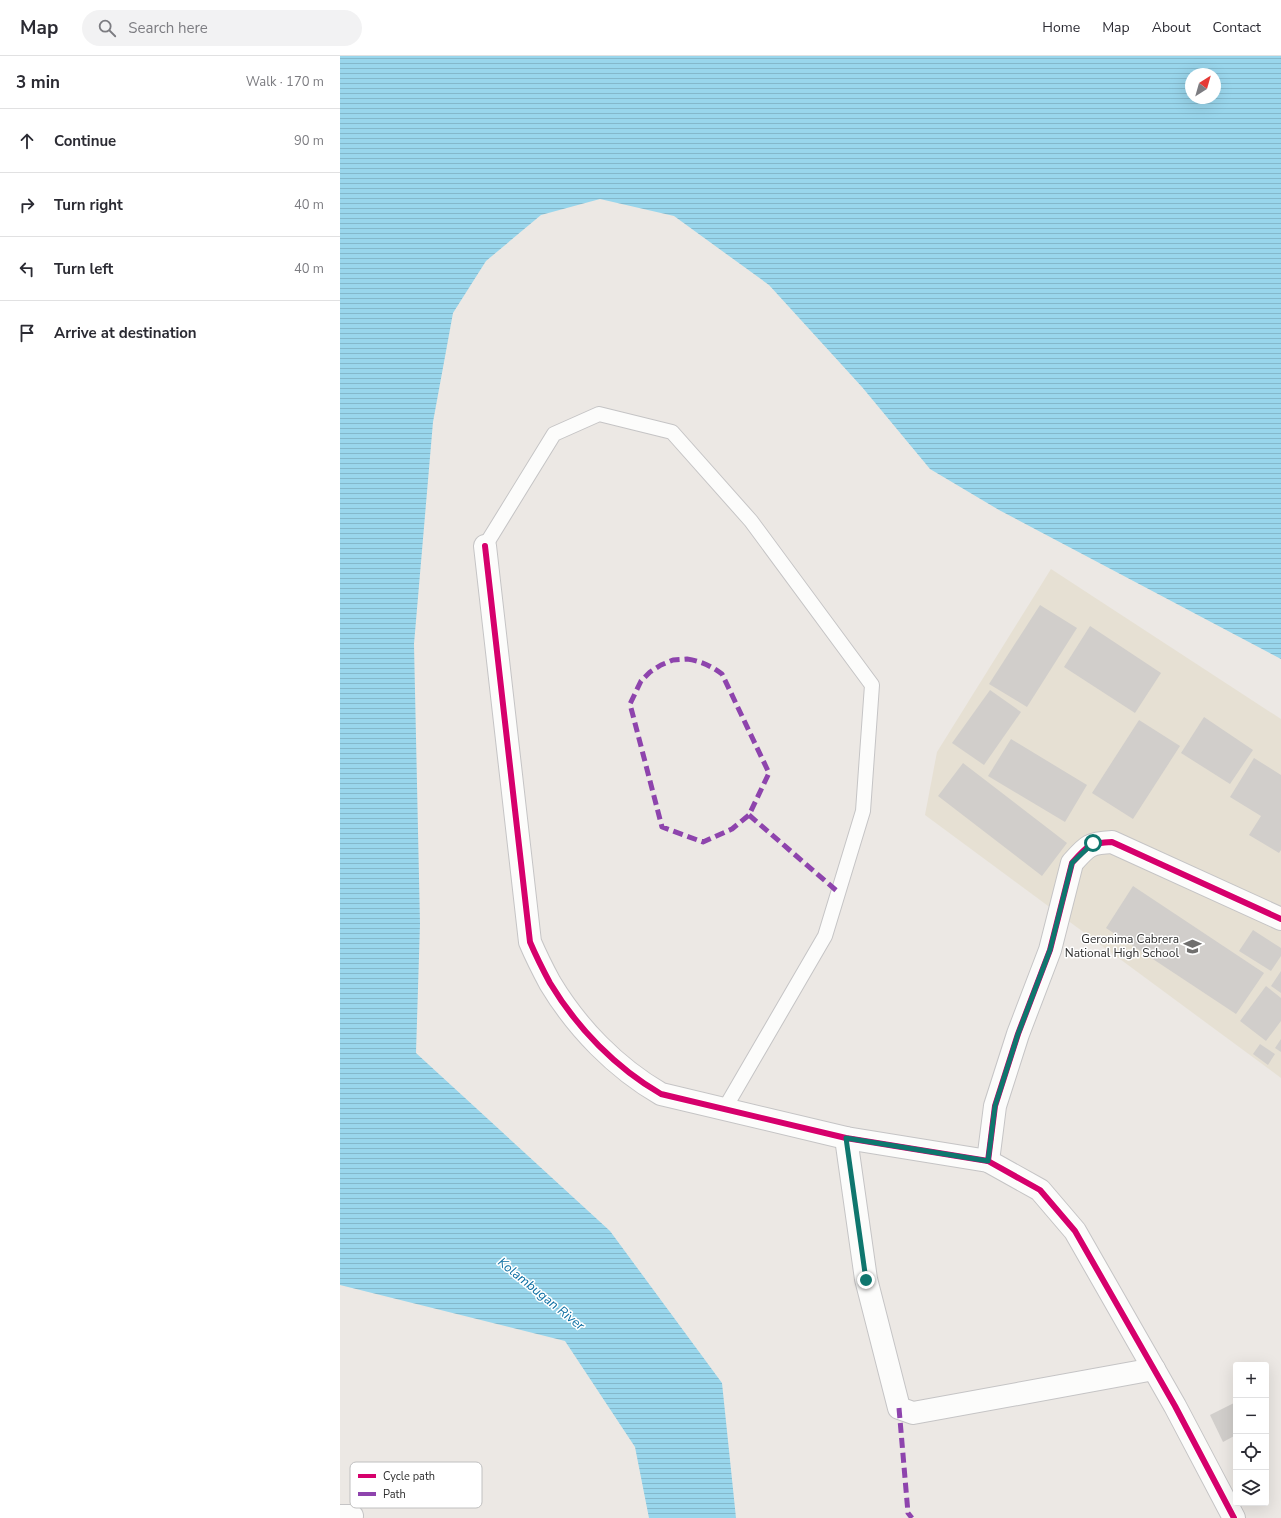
<!DOCTYPE html>
<html lang="en">
<head>
<meta charset="utf-8">
<style>
  :root { --surface:#fff; --page:#f2f2f3; --text:#2b2b33; --muted:#7c7c81; --line:#e1e1e2 }
  body { margin:0; font-family:"Nunito Sans",sans-serif; background:var(--page); color:var(--text) }
  .controls { position:absolute; right:12px; bottom:12px; display:grid; overflow:hidden; border-radius:4px; box-shadow:0 4px 16px #0002 }
  .controls button { width:36px; height:36px; display:grid; place-items:center; padding:0; border:0; border-bottom:1px solid var(--line); background:var(--surface); color:var(--text); font:20px sans-serif }
  .compass { position:absolute; left:845px; top:12px; width:36px; height:36px; border-radius:50%; background:var(--surface); box-shadow:0 4px 16px #0002; rotate:37deg }
  .stop { position:absolute; width:12px; height:12px; margin:-9px; border:3px solid #0f766e; border-radius:50%; background:#fff }
  .stop.end { background:#0f766e; border-color:#fff; box-shadow:0 1px 4px #0008 }
  .list { margin:0; padding:0; list-style:none }
  h2 { display:flex; justify-content:space-between; align-items:center; height:52px; margin:0; padding:0 16px; font-size:17px }
  h2 small { font-size:13px; font-weight:400; color:var(--muted) }
  .list li { display:grid; grid-template-columns:26px 1fr auto; gap:12px; align-items:center; box-sizing:border-box; height:64px; padding:0 16px; border-top:1px solid var(--line) }
  .list b { display:block; font-size:15px; white-space:nowrap }
  .list em { font-size:13px; font-style:normal; color:var(--muted) }
  .icon { flex:none; width:22px; height:22px; fill:none; stroke:currentColor; stroke-width:2; stroke-linecap:round; stroke-linejoin:round }
  .map { position:relative; flex:none; width:941px; height:1462px; overflow:hidden }
  header { display:flex; align-items:center; gap:24px; box-sizing:border-box; height:56px; padding:0 20px; background:var(--surface); border-bottom:1px solid var(--line) }
  header strong { font-size:19px }
  nav { display:flex; gap:22px; margin-inline-start:auto; font-size:14px }
  .search { width:280px; height:36px; background:var(--page); display:flex; align-items:center; gap:10px; box-sizing:border-box; padding:0 14px; border-radius:22px; color:var(--muted); font-size:15px }
  main { display:flex }
  aside { flex:1; background:var(--surface) }
  .map>svg:first-child { display:block }
  .education { fill:#e6e0d3 }
  .water { fill:url(#water-rules); fill-rule:evenodd }
  .building { fill:#d1cecb }
  .lines { fill:none; stroke-linecap:round; stroke-linejoin:round }
  .service-casing { stroke:#c5c4c5; stroke-width:16 }
  .minor-casing { stroke:#c5c4c5; stroke-width:24 }
  .service { stroke:#fcfcfb; stroke-width:14 }
  .minor { stroke:#fcfcfb; stroke-width:22 }
  .quiet { stroke:#8e44ad; stroke-width:5; stroke-dasharray:10 5; stroke-linecap:butt }
  .cycleway-casing { stroke:#fff; stroke-width:8 }
  .cycleway { stroke:#d6006c; stroke-width:6 }
  .route { stroke:#0f766e; stroke-width:5 }
  .labels { text-anchor:middle; dominant-baseline:central; stroke-width:3; stroke-linejoin:round; paint-order:stroke }
  .poi-label { font-size:12px; fill:#2e2e2e; stroke:#fff; text-anchor:end }
  .water-label { font-size:13px; font-style:italic; fill:#0d6fa3; stroke:#fff }
  .key { fill:#fff; stroke:#c0c0c0; stroke-width:1 }
  .key-label { font-size:11px; fill:#2e2e2e }
</style>
</head>
<body>
<header>
<strong>Map</strong>
<div class="search"><svg class="icon" aria-label="search" viewBox="0 0 24 24"><circle cx="10" cy="10" r="6"/><path d="M15 15l6 6"/></svg>Search here</div>
<nav><a>Home</a><a>Map</a><a>About</a><a>Contact</a></nav>
</header>
<main>
<aside>
<h2>3 min<small>Walk · 170 m</small></h2>
<ul class="list">
<li><svg class="icon" aria-label="ahead" viewBox="0 0 24 24"><path d="M12 20V5M6 11l6-6 6 6"/></svg><div><b>Continue</b></div><em>90 m</em></li>
<li><svg class="icon" aria-label="right" viewBox="0 0 24 24"><path d="M7 20v-9h11M14 6l5 5-5 5"/></svg><div><b>Turn right</b></div><em>40 m</em></li>
<li><svg class="icon" aria-label="left" viewBox="0 0 24 24"><path d="M17 20v-9H6M10 6l-5 5 5 5"/></svg><div><b>Turn left</b></div><em>40 m</em></li>
<li><svg class="icon" aria-label="arrive" viewBox="0 0 24 24"><path d="M6 21V4h12l-3 4 3 4H6"/></svg><div><b>Arrive at destination</b></div></li>
</ul>
</aside>
<div class="map">
<svg width="941" height="1462" viewBox="0 0 941 1462">
  <defs>
    <pattern id="water-rules" width="6" height="5" patternUnits="userSpaceOnUse"><rect width="6" height="5" fill="#99d6ec"/><path d="M0 2.5h6" fill="none" stroke="#84b8cb"/></pattern>
  </defs>
  <rect width="100%" height="100%" fill="#ece8e4"/>
  <polygon class="education" points="711,513 941,663 941,1022 585,759 597,696"/>
  <path class="water" d="M0,0H941V603L659,454L590,413L522,331L429,229L334,160L260,143L201,159L146,205L113,257L93,366L74,588L80,868L76,997L270,1175L382,1327L396,1462H309L295,1391L225,1285L0,1229ZM851,18H875V42H851Z"/>
  <g class="building">
    <polygon points="700,549 737,572 687,651 649,628"/>
    <polygon points="750,570 821,617 795,657 724,611"/>
    <polygon points="650,634 681,656 644,709 612,687"/>
    <polygon points="864,661 913,694 890,728 841,697"/>
    <polygon points="799,664 840,690 793,763 752,737"/>
    <polygon points="671,683 747,729 725,766 648,720"/>
    <polygon points="914,702 941,719 941,794 939,797 909,779 921,760 890,741"/>
    <polygon points="623,707 727,787 702,820 598,740"/>
    <polygon points="793,830 924,917 896,958 766,872"/>
    <polygon points="913,874 941,892 941,900 931,915 899,895"/>
    <polygon points="941,915 941,937 931,930"/>
    <polygon points="926,930 941,942 941,965 926,985 900,965"/>
    <polygon points="941,983 941,996 935,992"/>
    <polygon points="920,988 935,998 928,1009 913,998"/>
    <polygon points="896,1346 896,1379 883,1386 870,1359"/>
  </g>
  <g class="lines">
    <defs>
      <polyline id="service" points="145,490 214,378 259,358 332,376 411,465 532,629 523,755 485,880 385,1052"/>
      <g id="minor">
        <path d="M145,490L190,886C196,900 203,914 210,927C237,972 276,1012 321,1038L506,1082L648,1105L700,1134L735,1175L835,1350L894,1462"/>
        <polyline points="506,1082 526,1223 559,1352 573,1357 814,1313"/>
        <path d="M648,1105L655,1050L678,978L710,894L732,807C747,790 749,787 772,786L941,863"/>
        <polyline points="0,1460 12,1460"/>
      </g>
    </defs>
    <use href="#service" class="service-casing"/>
    <use href="#minor" class="minor-casing"/>
    <use href="#service" class="service"/>
    <use href="#minor" class="minor"/>
    <g class="quiet">
      <path d="M347,603C361,605 371,610 382,618L429,717L409,759L392,773L363,786L322,771L290,648L301,625L310,616L321,609L333,604Z"/>
      <polyline points="409,759 498,836"/>
      <polyline points="559,1352 568,1457 572,1462"/>
    </g>
    <defs>
      <g id="cycleway">
        <path d="M145,490L190,886C196,900 203,914 210,927C237,972 276,1012 321,1038L506,1082L648,1105L700,1134L735,1175L835,1350L894,1462"/>
        <path d="M648,1105L655,1050L678,978L710,894L732,807C747,790 749,787 772,786L941,863"/>
      </g>
    </defs>
    <use href="#cycleway" class="cycleway-casing"/>
    <use href="#cycleway" class="cycleway"/>
  </g>
  <g class="lines">
    <polyline class="route" points="526,1224 506,1082 648,1105 655,1050 678,978 710,894 732,807 753,787"/>
  </g>
  <defs>
    <symbol id="school-bare" viewBox="-9 -9 18 18"><path d="M0-5L7-2L0 1L-7-2ZM-4 1L0 2.5L4 1V4Q0 6-4 4Z" fill="#706f6e" stroke="#fff" stroke-width="2.5" paint-order="stroke"/></symbol>
  </defs>
  <g fill-rule="evenodd">
    <use href="#school-bare" x="840" y="878" width="25" height="25"/>
  </g>
  <g class="labels">
    <g class="poi-label">
      <text x="839" y="883">Geronima Cabrera<tspan x="839" dy="14">National High School</tspan></text>
    </g>
    <g class="water-label">
      <text transform="translate(201 1238) rotate(39)">Kolambugan River</text>
    </g>
  </g>
  <rect x="10" y="1406" width="132" height="46" rx="6" class="key"/>
  <rect x="18" y="1418" width="18" height="4" fill="#d6006c"/>
  <rect x="18" y="1436" width="18" height="4" fill="#8e44ad"/>
  <g class="key-label">
    <text x="43" y="1424">Cycle path</text>
    <text x="43" y="1442">Path</text>
  </g>
</svg>
<div class="controls">
<button>+</button>
<button>−</button>
<button><svg class="icon" aria-label="locate" viewBox="0 0 24 24"><circle cx="12" cy="12" r="6"/><path d="M12 2v4M12 18v4M2 12h4M18 12h4"/></svg></button>
<button><svg class="icon" aria-label="layers" viewBox="0 0 24 24"><path d="M12 4l9 5-9 5-9-5zM3 14l9 5 9-5"/></svg></button>
</div>
<svg class="compass" viewBox="-18 -18 36 36"><path d="M0-13l5 13h-10z" fill="#e53935"/><path d="M0 13l5-13h-10z" fill="#7c7c81"/></svg>
<div class="stop" style="left:753px;top:787px"></div>
<div class="stop end" style="left:526px;top:1224px"></div>
</div>
</main>
</body>
</html>
